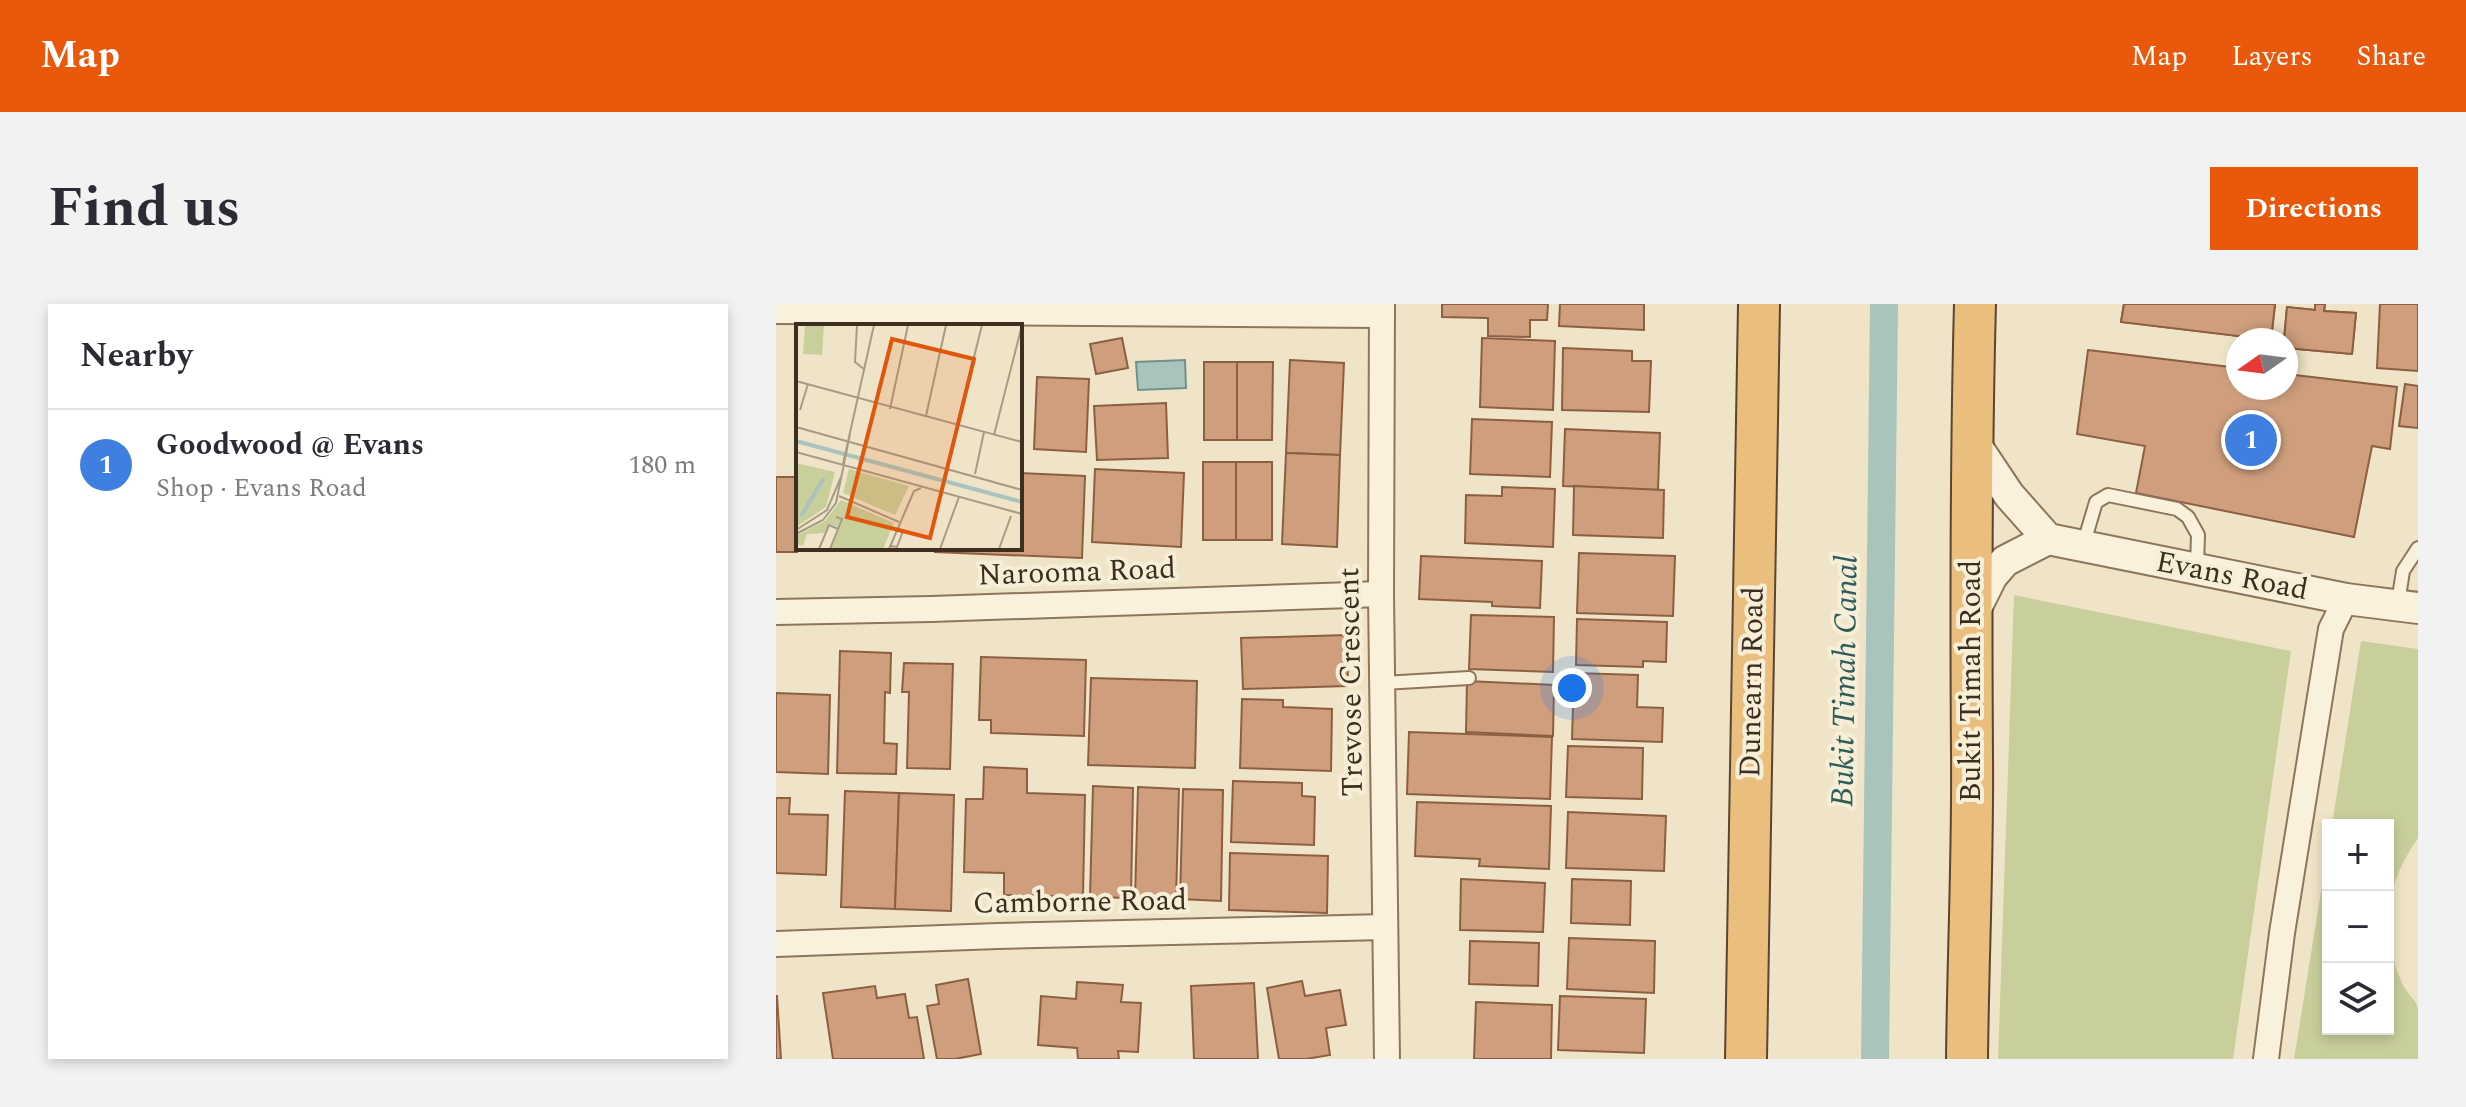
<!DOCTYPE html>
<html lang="en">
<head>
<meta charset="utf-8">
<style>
  :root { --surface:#fff; --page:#f2f2f3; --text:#2b2b33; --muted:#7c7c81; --line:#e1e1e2; --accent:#ea580c }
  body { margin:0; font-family:Spectral,serif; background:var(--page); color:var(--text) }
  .controls { position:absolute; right:24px; bottom:24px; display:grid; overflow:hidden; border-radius:0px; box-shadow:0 4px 12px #0003 }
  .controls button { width:72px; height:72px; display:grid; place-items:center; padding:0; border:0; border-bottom:2px solid var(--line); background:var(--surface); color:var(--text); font:40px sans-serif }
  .compass { position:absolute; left:1450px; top:24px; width:72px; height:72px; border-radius:50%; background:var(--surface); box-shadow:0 4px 12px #0003; rotate:256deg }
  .you { position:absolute; left:796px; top:384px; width:28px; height:28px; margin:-20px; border:6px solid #fff; border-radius:50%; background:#1a73e8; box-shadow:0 0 0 12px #1a73e833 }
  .badge { display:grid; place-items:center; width:52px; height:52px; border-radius:50%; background:var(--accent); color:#fff; font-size:26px; font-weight:700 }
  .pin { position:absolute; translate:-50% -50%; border:4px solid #fff; box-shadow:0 2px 8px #0006 }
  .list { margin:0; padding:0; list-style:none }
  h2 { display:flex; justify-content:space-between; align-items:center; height:104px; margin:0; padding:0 32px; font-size:34px }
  h2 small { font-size:26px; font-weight:400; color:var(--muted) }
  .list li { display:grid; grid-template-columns:52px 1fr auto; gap:24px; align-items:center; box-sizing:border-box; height:112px; padding:0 32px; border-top:2px solid var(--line) }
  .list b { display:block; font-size:30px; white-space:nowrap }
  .list p { margin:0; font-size:26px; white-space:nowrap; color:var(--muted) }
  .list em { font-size:26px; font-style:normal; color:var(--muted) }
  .icon { flex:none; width:44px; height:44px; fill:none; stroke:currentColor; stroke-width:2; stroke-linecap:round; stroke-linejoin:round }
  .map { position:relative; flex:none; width:1642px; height:755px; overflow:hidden; border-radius:0px }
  header { display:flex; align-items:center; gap:48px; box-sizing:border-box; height:112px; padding:0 40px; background:var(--accent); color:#fff }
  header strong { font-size:38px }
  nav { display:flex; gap:44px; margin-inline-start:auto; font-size:28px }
  .intro { display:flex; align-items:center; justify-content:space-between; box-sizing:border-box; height:192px; padding:0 48px }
  h1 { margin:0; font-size:56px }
  .button { padding:20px 36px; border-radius:0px; background:var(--accent); color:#fff; font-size:28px; font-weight:700 }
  main { display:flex; gap:48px; padding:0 48px }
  aside { flex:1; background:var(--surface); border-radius:0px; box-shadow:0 4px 12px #0003 }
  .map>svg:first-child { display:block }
  .green { fill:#c9cf9b }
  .water { fill:#a9c4bc; stroke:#6f938a; stroke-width:2 }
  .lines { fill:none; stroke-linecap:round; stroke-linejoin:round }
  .canal { stroke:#a9c4bc; stroke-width:28 }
  .building { fill:#cf9f7d; stroke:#8d5f41; stroke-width:2 }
  .service-casing { stroke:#8d765c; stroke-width:16 }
  .minor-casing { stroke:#8d765c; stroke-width:28 }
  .tertiary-casing { stroke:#8d765c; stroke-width:34 }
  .trunk-casing { stroke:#5b4430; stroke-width:44 }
  .service { stroke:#faf1dc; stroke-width:12 }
  .minor { stroke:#faf1dc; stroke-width:24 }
  .tertiary { stroke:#faf1dc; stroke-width:30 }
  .trunk { stroke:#eabe7c; stroke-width:40 }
  .labels { text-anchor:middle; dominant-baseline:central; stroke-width:8; stroke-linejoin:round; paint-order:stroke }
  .street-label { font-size:30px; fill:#3d2e20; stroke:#f7eed8 }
  .water-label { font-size:32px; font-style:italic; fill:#2f5d5a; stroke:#f7eed8 }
  .inset-river { fill:none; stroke:#a9c4bc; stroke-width:4 }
  .inset-road { fill:none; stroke:#a89b85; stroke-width:2 }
  .view { fill:#df570d; fill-opacity:0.15; stroke:#df570d; stroke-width:4 }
  .inset-edge { fill:none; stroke:#3d2e20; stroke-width:4 }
</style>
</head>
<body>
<header>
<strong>Map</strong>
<nav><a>Map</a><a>Layers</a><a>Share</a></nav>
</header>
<div class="intro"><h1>Find us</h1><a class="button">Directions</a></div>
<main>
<aside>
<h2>Nearby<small></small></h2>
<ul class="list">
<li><span class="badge" style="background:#3f7fe0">1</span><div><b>Goodwood @ Evans</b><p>Shop · Evans Road</p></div><em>180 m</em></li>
</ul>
</aside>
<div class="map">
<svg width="1642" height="755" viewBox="0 0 1642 755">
  <rect width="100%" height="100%" fill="#f0e4c8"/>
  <g class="green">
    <polygon points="1238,291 1515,347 1457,755 1222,755"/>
    <path d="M1585,337L1642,345V534C1609,581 1603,626 1626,679C1630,689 1641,696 1642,705C1642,721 1642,739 1642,755H1518L1552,544V725H1612V521H1556Z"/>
  </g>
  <polygon class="water" points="409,56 410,84 362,86 360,58"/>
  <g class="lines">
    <polyline class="canal" points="1099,755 1108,0"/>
  </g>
  <g class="building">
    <polygon points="666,0 772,0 771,16 754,16 754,33 712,32 712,14 666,13"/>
    <polygon points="784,0 868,0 868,26 783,22"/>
    <polygon points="1348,0 1499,0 1495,36 1345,18"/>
    <polygon points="1348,0 1499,0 1495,36 1345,18"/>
    <polygon points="1539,0 1549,0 1548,7 1580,9 1576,50 1510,44 1508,36 1511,3 1539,6"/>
    <polygon points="1539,0 1549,0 1548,7 1580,9 1576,50 1510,44 1508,36 1511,3 1539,6"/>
    <polygon points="1604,0 1642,0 1642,67 1601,64"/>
    <polygon points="346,34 352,64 320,70 314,40"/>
    <polygon points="706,34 779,37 777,106 704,103"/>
    <polygon points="787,44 856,47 856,57 875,57 873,108 786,106"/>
    <polygon points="1312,46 1462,64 1462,84 1510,84 1510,70 1621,83 1614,145 1596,142 1578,233 1360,189 1369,142 1301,130"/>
    <polygon points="514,56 568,59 564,151 510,149"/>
    <rect x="428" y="58" width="33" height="78"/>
    <polygon points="461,58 497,58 496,136 461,136"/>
    <polygon points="261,73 313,75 310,148 258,145"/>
    <polygon points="1629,80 1642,82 1642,124 1623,122"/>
    <polygon points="390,99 392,154 321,156 318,102"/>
    <polygon points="696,115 776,118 774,173 694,170"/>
    <polygon points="789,125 884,129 882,186 787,182"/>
    <polygon points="510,149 564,151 561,243 506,240"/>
    <rect x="427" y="158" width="33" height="78"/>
    <rect x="460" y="158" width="36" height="78"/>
    <polygon points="319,165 408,169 405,243 316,238"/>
    <polygon points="244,169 309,172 306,254 159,248 159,244 244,244"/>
    <polygon points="0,173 20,173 21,248 0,248"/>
    <polygon points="798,182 888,186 887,234 797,231"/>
    <polygon points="726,183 779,185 777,243 689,239 690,191 726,192"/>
    <polygon points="803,249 899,252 897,312 801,309"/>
    <polygon points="645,252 766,257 764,304 716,302 716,298 643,295"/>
    <polygon points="695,311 778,313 777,368 693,365"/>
    <polygon points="801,315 891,318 890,358 867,357 867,363 800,361"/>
    <polygon points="571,331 572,382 467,385 465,334"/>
    <polygon points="64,347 115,349 114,389 109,388 108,439 121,440 120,470 61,469"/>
    <polygon points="205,353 310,356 308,432 215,429 215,416 203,416"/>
    <polygon points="128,359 177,360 174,465 131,464 133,388 126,388"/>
    <polygon points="798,369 862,371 861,403 887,404 886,438 796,435"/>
    <polygon points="315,374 421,377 419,464 312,461"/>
    <polygon points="691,377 778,381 777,432 690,428"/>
    <polygon points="0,389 54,391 52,470 0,468"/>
    <polygon points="466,395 507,396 507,403 556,405 555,467 464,464"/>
    <polygon points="633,428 776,433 774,495 631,490"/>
    <polygon points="792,442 867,444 866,495 790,493"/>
    <polygon points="208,463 251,465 251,489 309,491 307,593 228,591 228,569 188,568 190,495 207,495"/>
    <polygon points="457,477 526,479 526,492 539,493 538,541 455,538"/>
    <polygon points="317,482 357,484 355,594 314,593"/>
    <polygon points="362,483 403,485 400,595 359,594"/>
    <polygon points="407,485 447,486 445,597 404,595"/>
    <polygon points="69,487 123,489 119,605 65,603"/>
    <polygon points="123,489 178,491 175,607 119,605"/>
    <polygon points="0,494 14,494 13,510 52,511 50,571 0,569"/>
    <polygon points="641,498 775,502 773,565 703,562 704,555 639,552"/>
    <polygon points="792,508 890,512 888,567 790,564"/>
    <polygon points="454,549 552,552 551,609 453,606"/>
    <polygon points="685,575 769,579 767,628 684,626"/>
    <polygon points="796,575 855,577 854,621 795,619"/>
    <polygon points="793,634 879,637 878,689 791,685"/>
    <polygon points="694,637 763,639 762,682 693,680"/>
    <polygon points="192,675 205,750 179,755 161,755 151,702 163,700 160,681"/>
    <polygon points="526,677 529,692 564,686 570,721 550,724 554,751 530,755 503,755 491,684"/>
    <polygon points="301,678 347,681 345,698 365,699 362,748 342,747 343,755 302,755 301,744 262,741 265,692 300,695"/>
    <polygon points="478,679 482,755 418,755 415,682"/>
    <polygon points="99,682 101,694 129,690 133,714 141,713 148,755 57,755 47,689"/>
    <polygon points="0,692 1,692 5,755 0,755"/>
    <polygon points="784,692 870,695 868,749 782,746"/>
    <polygon points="700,698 776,701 775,755 698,755"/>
  </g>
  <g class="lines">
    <defs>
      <g id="service">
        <polyline points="1307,242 1320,198 1332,191 1401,205 1412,213 1422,231 1421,263"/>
        <polyline points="1622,299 1627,267 1642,244"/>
        <polyline points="607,379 693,374"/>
      </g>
      <g id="minor">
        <polyline points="606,0 605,290 611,755"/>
        <polyline points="0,7 606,11"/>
        <polyline points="0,308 155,305 605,290"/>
        <polyline points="0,640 222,632 609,623"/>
        <polyline points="1490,755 1506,629 1553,337 1555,325 1570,295"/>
      </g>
      <g id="tertiary">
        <polyline points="1195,134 1233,191 1272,235 1570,295 1642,304"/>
        <polyline points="1197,310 1216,272 1229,257 1272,235"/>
      </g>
      <g id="trunk">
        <polyline points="970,755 983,0"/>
        <path d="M1191,755C1192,654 1197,552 1196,451C1195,300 1195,150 1199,0"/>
      </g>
    </defs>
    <use href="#service" class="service-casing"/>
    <use href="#minor" class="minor-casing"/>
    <use href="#tertiary" class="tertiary-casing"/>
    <use href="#trunk" class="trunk-casing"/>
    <use href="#service" class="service"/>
    <use href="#minor" class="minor"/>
    <use href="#tertiary" class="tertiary"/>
    <use href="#trunk" class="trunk"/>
  </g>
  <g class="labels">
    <g class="street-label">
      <text transform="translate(301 268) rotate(-2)">Narooma Road</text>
      <text transform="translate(1456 272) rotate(11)">Evans Road</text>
      <text transform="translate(1195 377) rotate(-90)">Bukit Timah Road</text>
      <text transform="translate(575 378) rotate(-91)">Trevose Crescent</text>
      <text transform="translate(976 378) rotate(-89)">Dunearn Road</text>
      <text transform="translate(304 598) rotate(-1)">Camborne Road</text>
    </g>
    <g class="water-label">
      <text transform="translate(1069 377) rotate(-89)">Bukit Timah Canal</text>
    </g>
  </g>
  <g transform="translate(20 20)">
    <rect width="226" height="226" fill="#f0e4c8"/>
    <path d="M9,1H28L26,31L7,30ZM0,139L39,148L30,183L0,203ZM53,145L113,162L99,191L47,169ZM45,176L98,199L87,225H35L45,196L42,203L33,200L29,209L11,210L7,222L0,220V212L29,197Z" fill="#c9cf9b"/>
    <path class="inset-river" d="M0,117L226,178M5,192L28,154"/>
    <path class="inset-road" d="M61,1L59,38L69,46M0,57L226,118M94,85L112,1M4,86L12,60M130,92L150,1M161,101L186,1M0,103L226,166M198,111L226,1M0,128L226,190M47,140L78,1M179,150L188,108M43,172L103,198M0,206L31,186L45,153M0,210L27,196L40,179L54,110M95,222L101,223L107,207L101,204M23,225L33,201L42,205M34,225L46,195L40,193M93,225L118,167L125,164M144,225L163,173M203,225L215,192"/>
    <path class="view" d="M96,15L178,35L134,214L51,193Z"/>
    <rect width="226" height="226" class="inset-edge"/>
  </g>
</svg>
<div class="controls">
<button>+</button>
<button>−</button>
<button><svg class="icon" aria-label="layers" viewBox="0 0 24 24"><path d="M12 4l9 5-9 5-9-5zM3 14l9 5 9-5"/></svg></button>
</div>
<svg class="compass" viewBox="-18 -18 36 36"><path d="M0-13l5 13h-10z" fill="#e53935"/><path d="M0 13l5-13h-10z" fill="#7c7c81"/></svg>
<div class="you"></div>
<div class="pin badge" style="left:1475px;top:136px;background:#3f7fe0">1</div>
</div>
</main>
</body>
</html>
